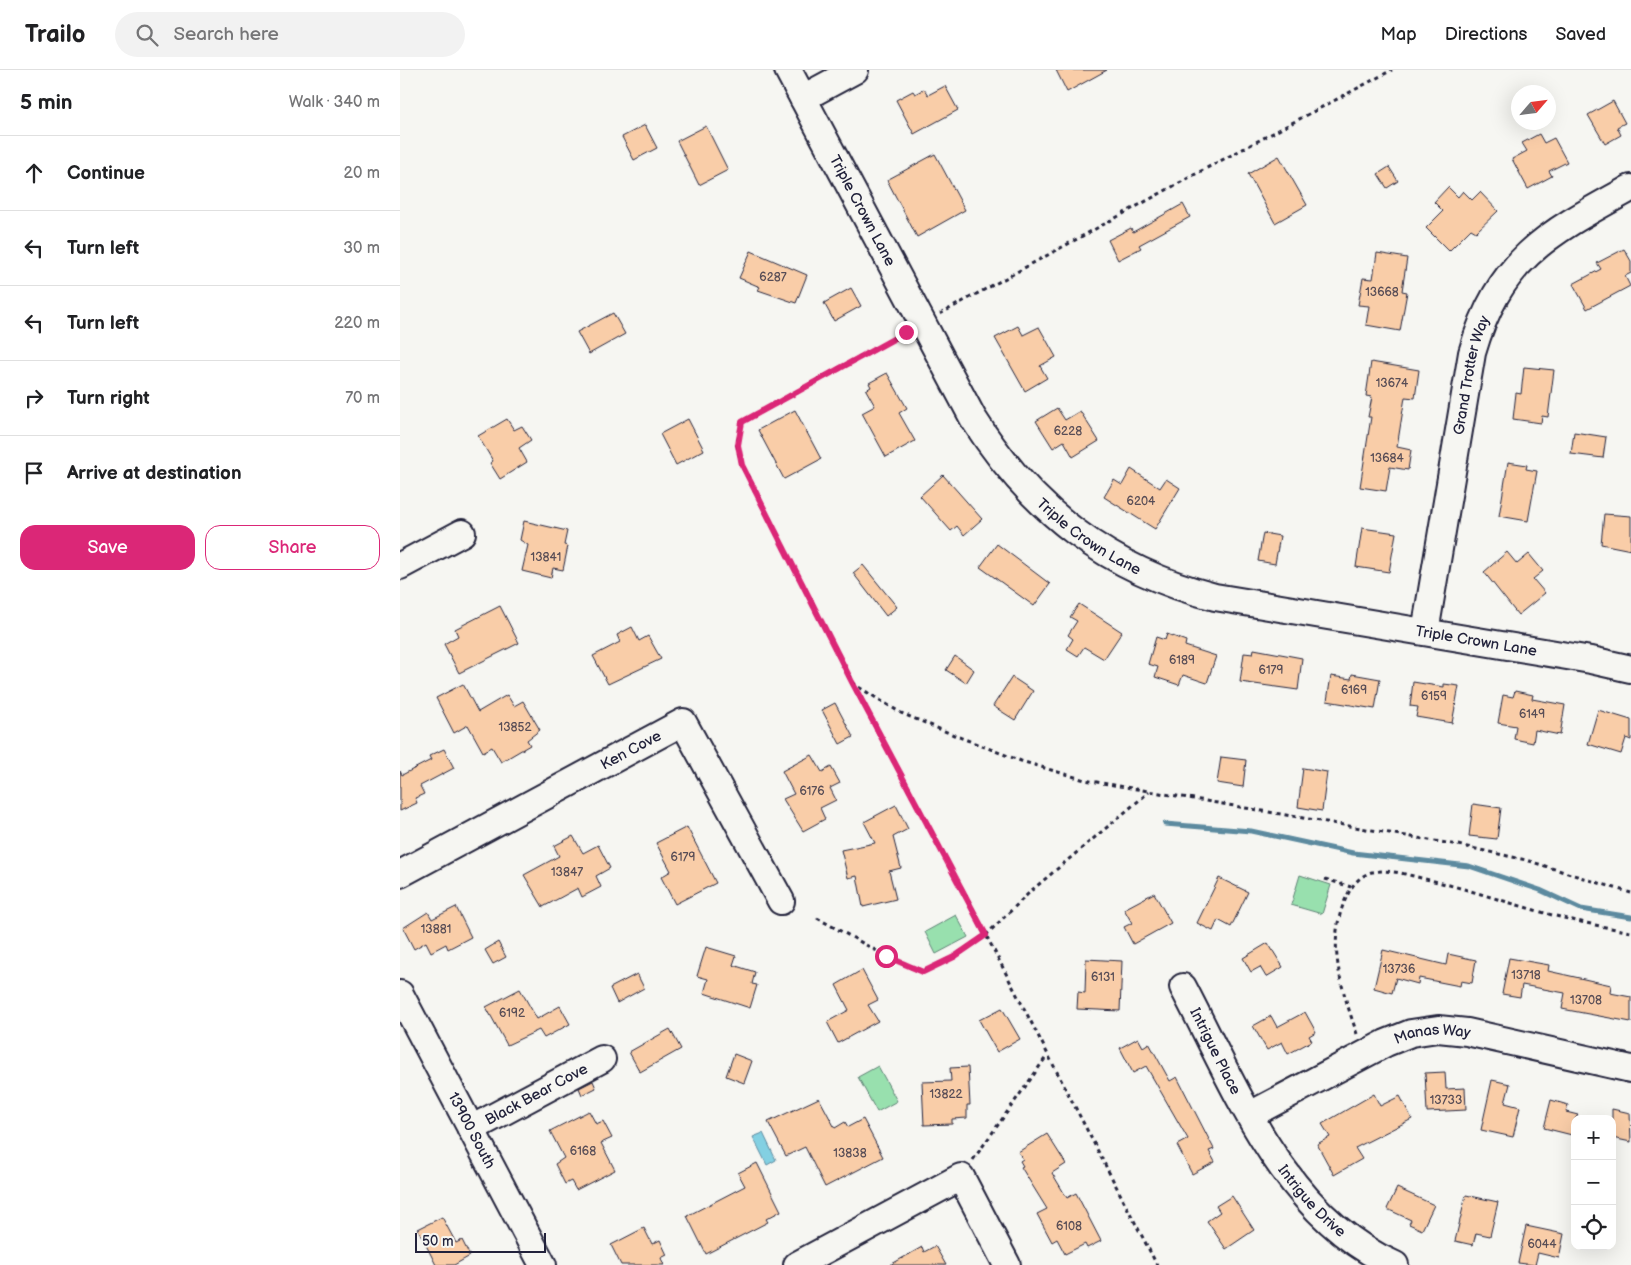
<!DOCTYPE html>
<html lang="en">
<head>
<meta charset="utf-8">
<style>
  :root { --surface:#fff; --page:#f2f2f2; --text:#202124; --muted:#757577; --line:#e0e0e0; --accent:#db2777 }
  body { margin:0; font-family:"Balsamiq Sans",sans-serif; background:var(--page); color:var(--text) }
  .controls { position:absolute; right:15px; bottom:15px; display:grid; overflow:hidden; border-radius:10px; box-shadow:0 5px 20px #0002 }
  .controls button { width:45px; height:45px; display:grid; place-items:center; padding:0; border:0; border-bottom:1px solid var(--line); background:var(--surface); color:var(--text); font:25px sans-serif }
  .compass { position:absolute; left:1111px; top:15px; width:45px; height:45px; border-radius:50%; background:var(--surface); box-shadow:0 5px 20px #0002; rotate:62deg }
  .scale { position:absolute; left:15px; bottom:12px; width:131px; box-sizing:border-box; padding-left:5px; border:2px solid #22223b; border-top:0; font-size:14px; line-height:18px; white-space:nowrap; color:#22223b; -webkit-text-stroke:4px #f6f6f2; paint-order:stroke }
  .stop { position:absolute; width:15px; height:15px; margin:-11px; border:4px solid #db2777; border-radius:50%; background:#fff }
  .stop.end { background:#db2777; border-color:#fff; box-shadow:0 1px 5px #0008 }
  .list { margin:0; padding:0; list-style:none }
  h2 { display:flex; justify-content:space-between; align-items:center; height:65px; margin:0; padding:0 20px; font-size:21px }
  h2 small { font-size:16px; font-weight:400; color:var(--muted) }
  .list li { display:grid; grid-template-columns:32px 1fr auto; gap:15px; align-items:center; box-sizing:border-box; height:75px; padding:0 20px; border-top:1px solid var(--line) }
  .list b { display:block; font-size:19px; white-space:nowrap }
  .list em { font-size:16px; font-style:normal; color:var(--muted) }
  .actions { display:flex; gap:10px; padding:15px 20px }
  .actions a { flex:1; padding:11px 0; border:1px solid var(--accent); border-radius:15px; text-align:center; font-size:18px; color:var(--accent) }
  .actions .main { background:var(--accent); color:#fff }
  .icon { flex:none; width:28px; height:28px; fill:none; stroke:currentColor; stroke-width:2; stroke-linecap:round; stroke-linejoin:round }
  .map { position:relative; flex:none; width:1231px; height:1195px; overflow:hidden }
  header { display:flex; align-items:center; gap:30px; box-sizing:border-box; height:70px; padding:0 25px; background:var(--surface); border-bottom:1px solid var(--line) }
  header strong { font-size:24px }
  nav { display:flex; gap:28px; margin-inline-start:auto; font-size:18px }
  .search { width:350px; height:45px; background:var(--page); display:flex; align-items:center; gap:12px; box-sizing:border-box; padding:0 18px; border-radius:28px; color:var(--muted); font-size:19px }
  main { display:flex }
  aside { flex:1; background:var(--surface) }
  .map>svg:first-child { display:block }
  .green { fill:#98e0ae; stroke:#5d8174 }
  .water { fill:#83d0e2; stroke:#5c8a9f }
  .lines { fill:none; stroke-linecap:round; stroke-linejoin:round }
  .stream { stroke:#5c8a9f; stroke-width:5 }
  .building { fill:#f9cda8; stroke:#22223b }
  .minor-casing { stroke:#22223b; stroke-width:30 }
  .path { stroke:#22223b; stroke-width:3; stroke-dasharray:4 4; stroke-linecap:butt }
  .minor { stroke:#f6f6f2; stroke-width:26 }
  .route { stroke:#db2777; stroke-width:6 }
  .labels { text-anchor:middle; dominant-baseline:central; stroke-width:4; stroke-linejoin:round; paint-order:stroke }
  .number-label { font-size:12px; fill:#584d56 }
  .street-label { font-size:15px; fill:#22223b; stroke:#f6f6f2 }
</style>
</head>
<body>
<header>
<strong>Trailo</strong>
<div class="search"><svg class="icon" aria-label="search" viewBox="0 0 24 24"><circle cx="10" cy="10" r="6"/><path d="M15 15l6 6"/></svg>Search here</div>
<nav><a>Map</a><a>Directions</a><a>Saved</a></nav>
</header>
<main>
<aside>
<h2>5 min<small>Walk · 340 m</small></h2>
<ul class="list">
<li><svg class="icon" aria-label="ahead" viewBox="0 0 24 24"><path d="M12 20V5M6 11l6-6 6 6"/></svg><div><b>Continue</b></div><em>20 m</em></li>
<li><svg class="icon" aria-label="left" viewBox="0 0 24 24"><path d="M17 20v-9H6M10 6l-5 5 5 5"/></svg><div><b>Turn left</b></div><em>30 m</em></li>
<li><svg class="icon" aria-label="left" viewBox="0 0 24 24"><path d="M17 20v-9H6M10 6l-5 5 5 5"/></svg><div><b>Turn left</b></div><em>220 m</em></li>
<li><svg class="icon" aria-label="right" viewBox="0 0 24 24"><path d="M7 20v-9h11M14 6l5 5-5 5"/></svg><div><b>Turn right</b></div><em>70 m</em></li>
<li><svg class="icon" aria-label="arrive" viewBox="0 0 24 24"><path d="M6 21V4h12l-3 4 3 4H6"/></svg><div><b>Arrive at destination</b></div></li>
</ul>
<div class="actions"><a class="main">Save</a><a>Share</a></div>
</aside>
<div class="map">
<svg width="1231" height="1195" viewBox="0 0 1231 1195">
  <rect width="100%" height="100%" fill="#f6f6f2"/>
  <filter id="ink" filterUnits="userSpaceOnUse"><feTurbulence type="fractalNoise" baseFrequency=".02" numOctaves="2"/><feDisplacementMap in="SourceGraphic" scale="10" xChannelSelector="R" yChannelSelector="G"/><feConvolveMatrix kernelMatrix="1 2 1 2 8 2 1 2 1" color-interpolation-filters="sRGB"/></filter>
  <g filter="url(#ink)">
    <g class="green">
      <polygon points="900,805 931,815 922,844 891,835"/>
      <polygon points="556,845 568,867 536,884 525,862"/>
      <polygon points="478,996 497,1031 477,1042 458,1007"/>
    </g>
    <polygon class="water" points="363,1063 376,1090 367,1095 353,1067"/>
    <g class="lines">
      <polyline class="stream" points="765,754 851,761 953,783 1069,796 1140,820 1181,839 1231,847"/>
    </g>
    <g class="building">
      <polygon points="656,0 707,0 667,22"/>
      <polygon points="545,16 558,40 514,64 496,30 513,21 515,24 524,19 528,25"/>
      <polygon points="1213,31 1225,53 1217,57 1221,65 1205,74 1188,45"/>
      <polygon points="245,55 257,78 234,90 222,67"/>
      <polygon points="306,56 328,100 299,115 277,71"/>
      <polygon points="1139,64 1144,73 1154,68 1167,92 1149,101 1152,106 1128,119 1112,89 1127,81 1122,73"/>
      <polygon points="535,84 565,140 517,167 487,110"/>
      <polygon points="879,86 907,135 875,153 848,104"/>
      <polygon points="989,97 998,111 987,118 978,104"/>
      <polygon points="1048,117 1058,127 1063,121 1072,130 1080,122 1098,141 1076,162 1071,159 1049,181 1026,158 1043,141 1034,132"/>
      <polygon points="783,134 790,147 739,175 741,178 718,190 708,170 731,158 733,162"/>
      <polygon points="1224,179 1231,191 1231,203 1225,206 1230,216 1187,239 1173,214 1201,199 1197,193"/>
      <polygon points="351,181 407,205 396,233 358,220 360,217 339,208"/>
      <polygon points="977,183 1007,188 1002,221 1007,222 1000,261 966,255 969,236 958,235 963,208 973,209"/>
      <polygon points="451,218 461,236 434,251 424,233"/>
      <polygon points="213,243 225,264 189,284 177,262"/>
      <polygon points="618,256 623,265 639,257 656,287 640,296 647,308 625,321 595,268"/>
      <polygon points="971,292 1019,300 1015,328 1005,327 997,377 1011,380 1008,400 990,397 986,421 960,417 971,347 968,347 972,327 966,326"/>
      <polygon points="1124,297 1154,300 1148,347 1142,346 1141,353 1113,349 1116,323 1121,324"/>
      <polygon points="487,303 507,338 499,343 515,371 486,387 462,343 475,336 466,320 471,317 469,313"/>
      <polygon points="657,338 665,350 680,341 699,371 673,387 664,371 653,378 636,351"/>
      <polygon points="395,340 421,389 384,409 358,360"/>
      <polygon points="107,349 114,360 122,356 131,370 119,378 127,392 100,409 90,393 93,391 78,366"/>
      <polygon points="288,349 304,380 276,395 260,364"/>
      <polygon points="1174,362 1206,367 1203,388 1171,384"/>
      <polygon points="1108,392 1127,395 1126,399 1137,401 1128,451 1099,446"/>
      <polygon points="731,399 760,418 766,409 780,418 755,459 704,427 714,410 722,415"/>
      <polygon points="543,405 582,449 564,465 557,456 551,461 520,426"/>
      <polygon points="1204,444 1231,446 1231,480 1201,474"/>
      <polygon points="124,451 167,461 164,475 168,476 163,500 153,498 151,508 122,501 128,475 120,470"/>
      <polygon points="962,458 996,463 989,502 956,497"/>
      <polygon points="863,463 880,466 875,494 858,491"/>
      <polygon points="597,474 650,514 634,536 580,497"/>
      <polygon points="1107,482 1117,494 1129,484 1143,501 1133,509 1145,523 1118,545 1084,502"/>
      <polygon points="463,495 497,537 486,546 453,503"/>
      <polygon points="679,534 722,562 704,589 684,577 678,586 667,579 673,569 668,565 677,551 670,547"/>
      <polygon points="100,536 119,573 59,603 44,574 58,566 55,559"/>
      <polygon points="232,557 239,571 248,566 261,589 208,614 193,586 220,572 217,565"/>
      <polygon points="767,564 786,571 785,576 816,586 807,613 783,605 779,615 755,607 758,597 748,594 756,567 765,570"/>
      <polygon points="854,579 902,588 898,620 840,612 844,583 853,584"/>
      <polygon points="555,586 574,600 566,613 546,600"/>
      <polygon points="952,604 980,609 975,639 927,631 931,606 951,609"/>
      <polygon points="612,607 633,621 615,650 593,636"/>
      <polygon points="1013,612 1044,617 1044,614 1059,616 1052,653 1016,647 1018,637 1010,636"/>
      <polygon points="63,614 78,642 107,625 114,636 123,631 140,660 127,670 130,675 101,692 92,677 83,682 68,655 54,663 36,628"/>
      <polygon points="1115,621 1133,625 1132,629 1165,635 1160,665 1135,660 1133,673 1114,669 1116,656 1098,653 1103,625 1113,627"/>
      <polygon points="435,633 453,667 440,674 422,640"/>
      <polygon points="1198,640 1231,650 1231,670 1226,668 1221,684 1188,674"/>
      <polygon points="44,679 54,698 20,716 24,724 15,728 17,733 0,741 0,701 2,705 31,690 29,686"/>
      <polygon points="412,685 422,702 431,697 440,713 430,718 436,730 420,738 425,749 403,761 383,729 394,724 382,701"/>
      <polygon points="821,687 846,690 843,717 817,713"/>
      <polygon points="903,698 927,702 922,741 898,737"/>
      <polygon points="1073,734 1101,738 1097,769 1069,766"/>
      <polygon points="496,735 508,759 493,767 501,798 489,801 496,829 463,837 457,806 448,808 441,780 475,773 464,752"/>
      <polygon points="287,757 316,813 275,834 261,807 271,801 256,773"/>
      <polygon points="173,766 183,783 198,775 210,798 196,806 201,817 182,827 178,818 143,837 124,805 159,786 154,776"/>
      <polygon points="819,808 848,822 831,857 818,850 813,861 797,853"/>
      <polygon points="754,823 771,853 733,874 724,857 732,853 724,839"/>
      <polygon points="56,837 71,867 48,879 46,874 31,882 26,872 14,879 3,858 28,842 32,849"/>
      <polygon points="98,872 106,887 93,894 85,880"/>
      <polygon points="868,873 883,897 866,907 860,897 851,902 843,888"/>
      <polygon points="306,877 336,886 333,895 355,902 352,914 357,915 350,938 304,923 308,909 297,906"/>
      <polygon points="983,880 1046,895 1048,884 1076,890 1072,913 1061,911 1060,916 1019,908 1018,914 996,908 992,923 974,918"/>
      <polygon points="1109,888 1149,895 1148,901 1211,915 1210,923 1231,927 1231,952 1162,939 1165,923 1122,915 1120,927 1102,924"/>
      <polygon points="686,889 722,891 720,941 677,939 678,922 685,923"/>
      <polygon points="462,900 478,930 468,935 478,951 438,973 427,952 449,940 436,915"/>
      <polygon points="237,904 244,918 217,933 210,918"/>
      <polygon points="120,919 137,949 160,936 170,954 144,968 139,960 107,975 86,937"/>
      <polygon points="602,938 620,969 597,982 579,950"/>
      <polygon points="905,942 916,962 909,966 912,971 888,984 882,972 867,980 853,956 871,946 877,957"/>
      <polygon points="270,959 281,979 240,1002 229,982"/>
      <polygon points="738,968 743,977 749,973 770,1011 777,1007 814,1079 809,1081 815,1092 792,1104 777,1075 788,1069 746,996 733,1003 720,978"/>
      <polygon points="334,984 352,991 344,1013 326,1006"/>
      <polygon points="568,997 570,1035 567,1035 567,1048 552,1049 552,1054 524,1055 522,1012 551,1011 550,998"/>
      <polygon points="1045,1002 1046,1019 1065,1018 1066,1040 1027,1042 1025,1003"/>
      <polygon points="1092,1010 1110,1014 1105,1033 1120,1037 1113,1067 1081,1060"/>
      <polygon points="193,1011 196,1018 182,1025 179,1018"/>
      <polygon points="974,1024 980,1036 1000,1026 1012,1049 955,1078 962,1089 934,1105 917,1074 930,1067 922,1054"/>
      <polygon points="419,1028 435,1058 445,1052 448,1057 463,1049 483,1087 425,1117 405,1077 386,1086 368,1052"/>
      <polygon points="1151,1030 1168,1035 1166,1042 1178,1045 1175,1049 1172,1065 1144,1058"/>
      <polygon points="1212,1039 1230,1043 1231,1072 1212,1068"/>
      <polygon points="189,1041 196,1054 203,1051 212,1068 201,1073 215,1100 176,1120 171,1111 165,1114 155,1094 164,1088 150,1061"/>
      <polygon points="647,1064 666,1094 652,1103 667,1128 676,1123 701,1171 687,1178 685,1174 665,1184 657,1169 652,1172 637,1144 647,1139 621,1097 623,1096 620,1091 623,1089 618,1082"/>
      <polygon points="357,1093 381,1141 366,1149 368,1152 306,1184 287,1146 345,1116 338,1103"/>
      <polygon points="997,1118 1034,1135 1022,1160 1009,1154 1011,1150 987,1139"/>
      <polygon points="1066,1125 1098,1132 1090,1166 1076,1163 1073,1175 1055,1171"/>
      <polygon points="832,1126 854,1160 826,1179 807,1151 820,1142 816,1136"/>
      <polygon points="42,1147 56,1173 62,1170 70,1186 54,1195 36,1195 18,1159"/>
      <polygon points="1126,1156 1164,1164 1159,1188 1138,1183 1135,1195 1118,1193"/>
      <polygon points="244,1158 252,1174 260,1170 267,1185 261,1188 264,1195 221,1195 211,1175"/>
      <polygon points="535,1176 546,1195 490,1195 522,1177 524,1182"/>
    </g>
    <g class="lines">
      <defs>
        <g id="minor">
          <path id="s1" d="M388,0L573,348C632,441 708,500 815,527L1191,590L1231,599"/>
          <polyline points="403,28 455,0"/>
          <polyline points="0,496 62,463"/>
          <path id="s2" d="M1025,562L1072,283C1099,188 1149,163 1231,118"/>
          <path id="s3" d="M0,804L283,652L381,831"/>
          <path id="s4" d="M783,917C836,1018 884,1146 995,1195"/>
          <path id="s5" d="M0,924L143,1195"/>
          <path id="s6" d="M850,1045L986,973L1011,963L1038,959L1067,962L1231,999"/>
          <path id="s7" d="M71,1059L202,989"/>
          <polyline points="397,1195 561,1107 607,1195"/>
        </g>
      </defs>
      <use href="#minor" class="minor-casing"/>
      <g class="path">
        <polyline points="540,244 803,100 992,0"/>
        <polyline points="504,263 342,352 337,375 342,395 452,612 586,865 757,1195"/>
        <polyline points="452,613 501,643 554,665 621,691 685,710 1058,775 1126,790 1231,823"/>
        <polyline points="925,809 951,817"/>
        <polyline points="417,848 486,886 523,902 554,887 586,865 632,820 749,722"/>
        <path d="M957,964C942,919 924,870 948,824C952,815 961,805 972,802C989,799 1005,804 1021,808C1061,817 1099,830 1138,841C1168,850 1200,856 1231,862"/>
        <polyline points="573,1090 647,986"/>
      </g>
      <use href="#minor" class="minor"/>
    </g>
  </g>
  <g class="lines" filter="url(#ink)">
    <polyline class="route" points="486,886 523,902 554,887 586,865 452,612 342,395 338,375 342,352 506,262"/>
  </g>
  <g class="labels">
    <g class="number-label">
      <text x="373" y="207">6287</text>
      <text x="982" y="222">13668</text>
      <text x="992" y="313">13674</text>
      <text x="668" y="361">6228</text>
      <text x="987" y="388">13684</text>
      <text x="741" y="431">6204</text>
      <text x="146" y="487">13841</text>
      <text x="782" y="590">6189</text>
      <text x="871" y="600">6179</text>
      <text x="954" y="620">6169</text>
      <text x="1034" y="626">6159</text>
      <text x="1132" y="644">6149</text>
      <text x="115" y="657">13852</text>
      <text x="412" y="721">6176</text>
      <text x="283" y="787">6179</text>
      <text x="167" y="802">13847</text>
      <text x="36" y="859">13881</text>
      <text x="999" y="899">13736</text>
      <text x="1126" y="905">13718</text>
      <text x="703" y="907">6131</text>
      <text x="1186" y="930">13708</text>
      <text x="112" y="943">6192</text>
      <text x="546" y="1024">13822</text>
      <text x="1046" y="1030">13733</text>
      <text x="183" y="1081">6168</text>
      <text x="450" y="1083">13838</text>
      <text x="669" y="1156">6108</text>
      <text x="1142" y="1174">6044</text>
    </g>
    <g class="street-label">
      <text stroke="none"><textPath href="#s1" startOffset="159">Triple Crown Lane</textPath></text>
      <text stroke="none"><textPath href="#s2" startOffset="261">Grand Trotter Way</textPath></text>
      <text stroke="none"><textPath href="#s1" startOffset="562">Triple Crown Lane</textPath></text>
      <text stroke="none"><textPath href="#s1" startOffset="968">Triple Crown Lane</textPath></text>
      <text stroke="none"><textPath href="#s3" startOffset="262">Ken Cove</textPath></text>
      <text stroke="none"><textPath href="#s6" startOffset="202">Manas Way</textPath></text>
      <text stroke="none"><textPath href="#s4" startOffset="72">Intrigue Place</textPath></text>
      <text stroke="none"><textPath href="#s7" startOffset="74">Black Bear Cove</textPath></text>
      <text stroke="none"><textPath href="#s5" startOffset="154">13900 South</textPath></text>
      <text stroke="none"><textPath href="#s4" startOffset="251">Intrigue Drive</textPath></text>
    </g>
  </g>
</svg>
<div class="controls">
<button>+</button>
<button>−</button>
<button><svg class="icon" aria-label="locate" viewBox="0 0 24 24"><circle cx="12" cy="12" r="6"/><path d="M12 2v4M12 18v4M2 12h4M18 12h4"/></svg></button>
</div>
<svg class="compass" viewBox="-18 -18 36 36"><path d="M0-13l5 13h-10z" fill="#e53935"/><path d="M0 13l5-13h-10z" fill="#757577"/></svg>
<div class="scale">50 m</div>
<div class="stop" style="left:486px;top:886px"></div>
<div class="stop end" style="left:506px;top:262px"></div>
</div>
</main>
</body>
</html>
